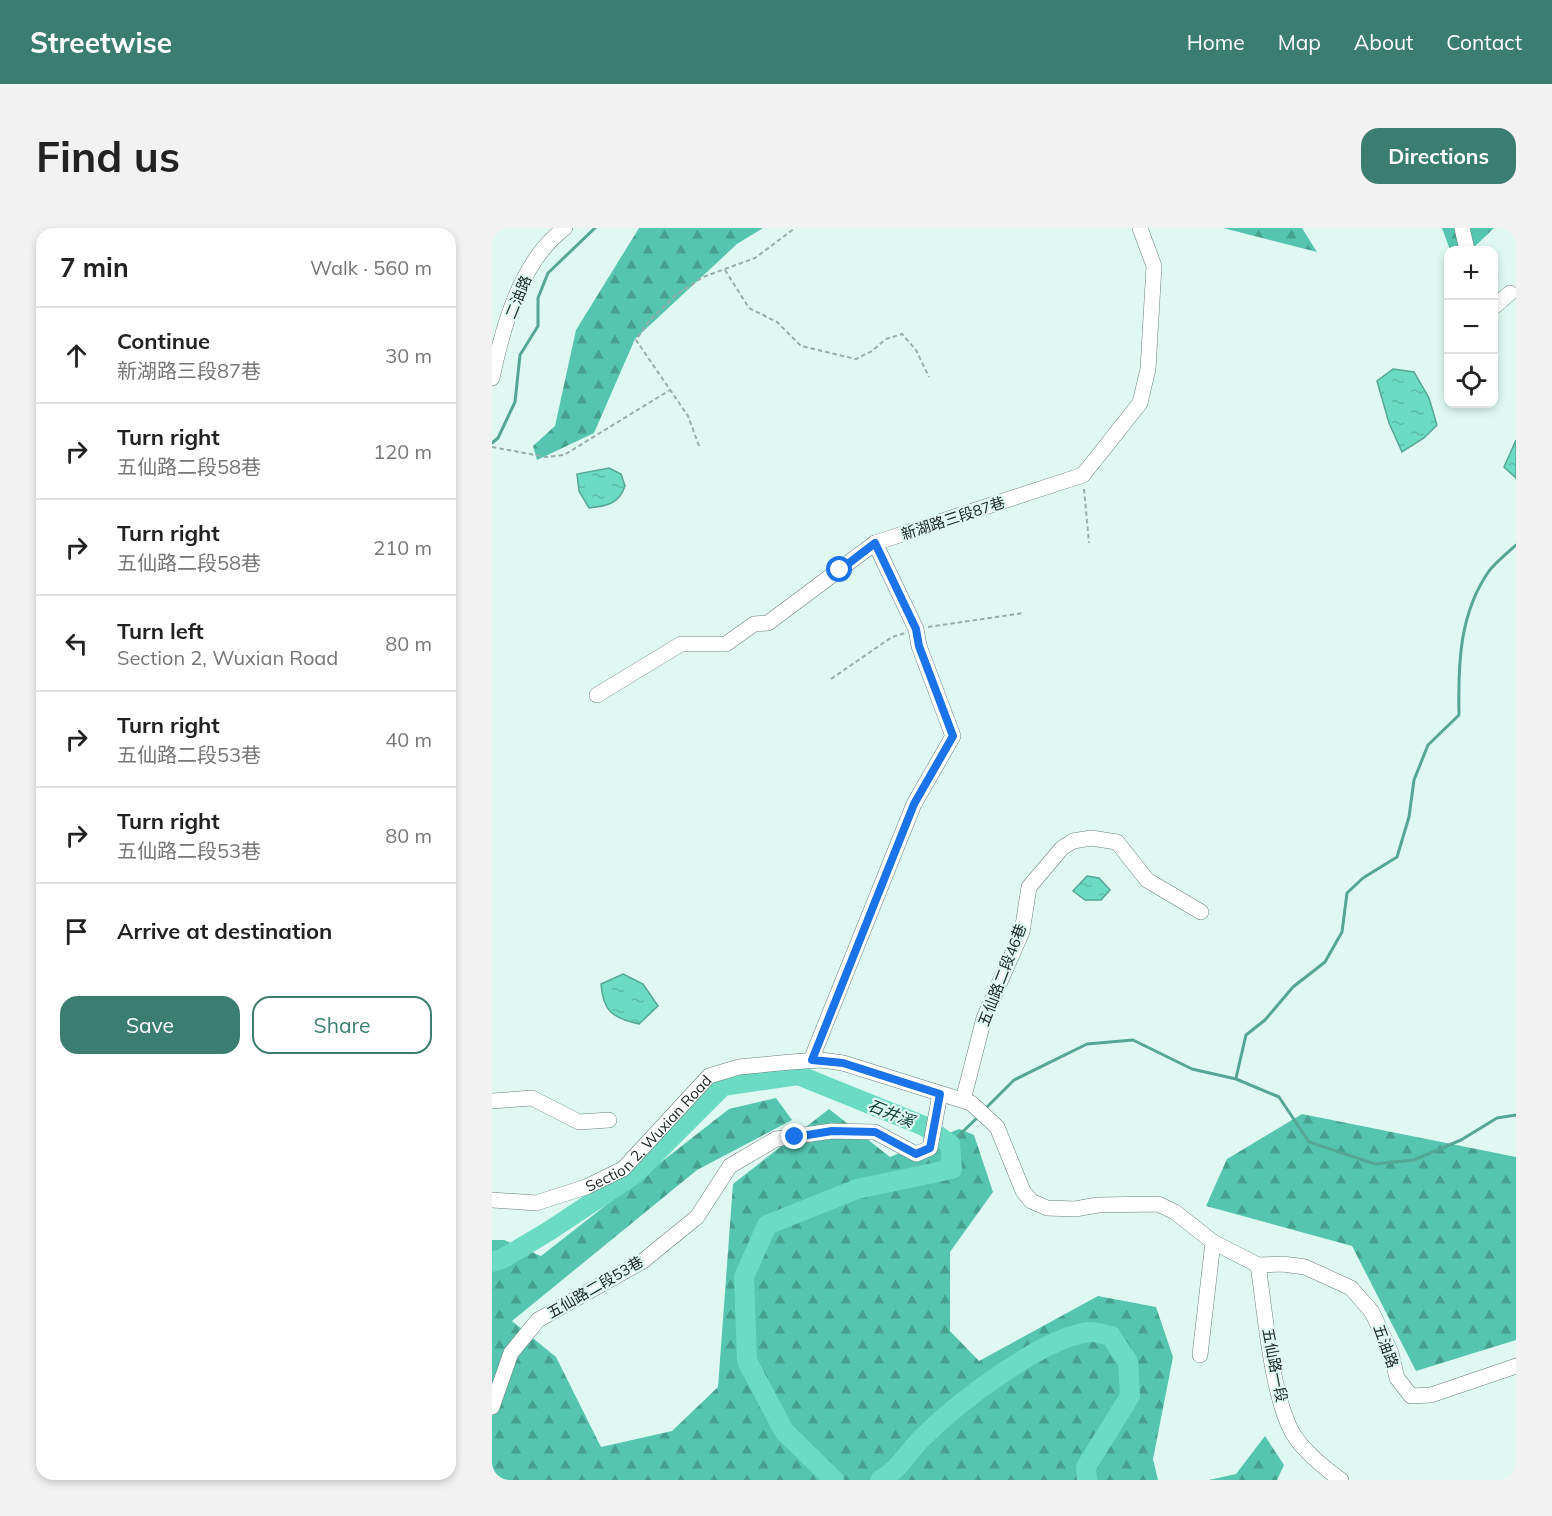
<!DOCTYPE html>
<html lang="en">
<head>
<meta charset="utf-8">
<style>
  :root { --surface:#fff; --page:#f2f2f2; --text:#222; --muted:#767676; --line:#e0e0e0; --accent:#3b7e70 }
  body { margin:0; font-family:Mulish,"Noto Sans TC",sans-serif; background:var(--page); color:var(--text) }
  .controls { position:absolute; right:18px; top:18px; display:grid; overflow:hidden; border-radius:12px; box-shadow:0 3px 9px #0003 }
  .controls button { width:54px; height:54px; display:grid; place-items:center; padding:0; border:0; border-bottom:2px solid var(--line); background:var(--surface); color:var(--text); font:30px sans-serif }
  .stop { position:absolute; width:18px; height:18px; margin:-14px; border:4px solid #1a73e8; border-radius:50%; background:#fff }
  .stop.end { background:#1a73e8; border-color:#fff; box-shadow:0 2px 6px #0008 }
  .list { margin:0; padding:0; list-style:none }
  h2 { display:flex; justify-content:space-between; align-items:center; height:78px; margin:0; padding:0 24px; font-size:26px }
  h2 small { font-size:20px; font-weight:400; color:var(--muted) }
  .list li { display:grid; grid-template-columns:39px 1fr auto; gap:18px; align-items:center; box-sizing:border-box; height:96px; padding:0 24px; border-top:2px solid var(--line) }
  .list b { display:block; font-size:22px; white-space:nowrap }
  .list p { margin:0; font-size:20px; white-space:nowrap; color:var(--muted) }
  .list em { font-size:20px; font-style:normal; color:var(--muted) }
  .actions { display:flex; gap:12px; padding:18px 24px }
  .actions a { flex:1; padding:14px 0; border:2px solid var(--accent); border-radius:18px; text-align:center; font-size:21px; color:var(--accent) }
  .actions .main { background:var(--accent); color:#fff }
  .icon { flex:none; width:33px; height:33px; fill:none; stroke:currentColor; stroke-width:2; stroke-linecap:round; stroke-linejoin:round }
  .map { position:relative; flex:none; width:1024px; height:1252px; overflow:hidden; border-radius:18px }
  header { display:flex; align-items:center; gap:36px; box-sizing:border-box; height:84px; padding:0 30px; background:var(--accent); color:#fff }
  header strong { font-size:28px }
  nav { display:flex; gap:33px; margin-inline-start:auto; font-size:21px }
  .intro { display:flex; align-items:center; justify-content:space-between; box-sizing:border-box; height:144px; padding:0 36px }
  h1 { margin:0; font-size:42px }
  .button { padding:15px 27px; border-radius:18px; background:var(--accent); color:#fff; font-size:21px; font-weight:700 }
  main { display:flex; gap:36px; padding:0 36px }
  aside { flex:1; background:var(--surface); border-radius:18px; box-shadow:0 3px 9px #0003 }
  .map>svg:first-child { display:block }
  .forest { fill:url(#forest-firs) }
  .water { fill:url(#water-ripples); stroke:#55a694; stroke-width:1.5 }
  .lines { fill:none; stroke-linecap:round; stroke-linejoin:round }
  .stream { stroke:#55a694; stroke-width:3 }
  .river { stroke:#6cdbc3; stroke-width:20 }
  .minor-casing { stroke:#69807b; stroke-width:16 }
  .path { stroke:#99ada7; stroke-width:2; stroke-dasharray:4.5 3; stroke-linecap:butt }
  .minor { stroke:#fff; stroke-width:15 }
  .route { stroke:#1a73e8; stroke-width:8 }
  .labels { text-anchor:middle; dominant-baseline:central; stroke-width:4.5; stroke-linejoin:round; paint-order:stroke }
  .street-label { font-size:15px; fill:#202927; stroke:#dff9f2 }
  .water-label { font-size:16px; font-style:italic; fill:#053b31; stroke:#dff9f2 }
</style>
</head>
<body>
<header>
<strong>Streetwise</strong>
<nav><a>Home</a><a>Map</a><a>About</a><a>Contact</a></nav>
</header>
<div class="intro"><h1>Find us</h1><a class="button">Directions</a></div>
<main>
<aside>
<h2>7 min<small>Walk · 560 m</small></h2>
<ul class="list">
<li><svg class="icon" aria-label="ahead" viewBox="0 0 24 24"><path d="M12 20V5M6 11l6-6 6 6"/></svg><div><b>Continue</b><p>新湖路三段87巷</p></div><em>30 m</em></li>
<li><svg class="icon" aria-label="right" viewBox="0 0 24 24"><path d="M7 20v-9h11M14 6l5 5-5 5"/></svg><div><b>Turn right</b><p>五仙路二段58巷</p></div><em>120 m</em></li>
<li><svg class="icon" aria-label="right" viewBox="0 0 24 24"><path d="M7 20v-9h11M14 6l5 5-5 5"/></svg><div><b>Turn right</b><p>五仙路二段58巷</p></div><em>210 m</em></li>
<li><svg class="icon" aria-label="left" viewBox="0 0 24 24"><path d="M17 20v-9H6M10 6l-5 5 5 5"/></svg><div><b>Turn left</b><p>Section 2, Wuxian Road</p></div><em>80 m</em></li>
<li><svg class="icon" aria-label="right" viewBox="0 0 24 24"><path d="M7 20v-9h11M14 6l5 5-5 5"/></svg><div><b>Turn right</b><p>五仙路二段53巷</p></div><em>40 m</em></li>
<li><svg class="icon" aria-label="right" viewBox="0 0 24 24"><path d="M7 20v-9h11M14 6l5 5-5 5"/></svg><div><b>Turn right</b><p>五仙路二段53巷</p></div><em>80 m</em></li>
<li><svg class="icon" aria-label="arrive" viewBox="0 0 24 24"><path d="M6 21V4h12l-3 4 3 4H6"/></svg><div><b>Arrive at destination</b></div></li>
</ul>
<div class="actions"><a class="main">Save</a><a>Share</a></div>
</aside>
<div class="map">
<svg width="1024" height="1252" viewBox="0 0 1024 1252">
  <defs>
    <pattern id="forest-firs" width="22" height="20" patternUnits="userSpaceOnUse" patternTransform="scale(1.5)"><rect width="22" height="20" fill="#55c5af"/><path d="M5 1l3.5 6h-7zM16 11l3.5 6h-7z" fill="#46a08e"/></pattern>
    <pattern id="water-ripples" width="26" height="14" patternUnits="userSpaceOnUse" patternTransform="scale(1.5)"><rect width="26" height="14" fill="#6cdbc3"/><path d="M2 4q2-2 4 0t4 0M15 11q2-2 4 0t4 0" fill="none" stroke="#5dbca8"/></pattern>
  </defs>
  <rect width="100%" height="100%" fill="#dff9f2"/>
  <g class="forest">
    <polygon points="147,0 271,0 245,16 143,111 102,205 45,232 41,218 63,198 84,102"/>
    <polygon points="731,0 810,0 825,24"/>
    <polygon points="950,0 1002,0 979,22 958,22"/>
    <polygon points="284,870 300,892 205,942 20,1093 64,1129 109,1219 180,1203 226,1159 241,956 337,881 398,929 467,901 482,907 501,964 458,1024 458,1103 487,1133 606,1068 664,1079 681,1129 661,1231 666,1252 0,1252 0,1012 12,1012 49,1028 237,881"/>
    <polygon points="810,886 1024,929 1024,1112 924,1143 860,1018 714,978 735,931"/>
    <polygon points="773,1208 792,1237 785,1252 717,1252 744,1246"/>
  </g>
  <g class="water">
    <polygon points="901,141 922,144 937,170 945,197 932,210 910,224 897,195 885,153"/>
    <polygon points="1024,212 1024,250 1012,239"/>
    <path d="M117,240L129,246L133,258C127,276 115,278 97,280L87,263L85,246Z"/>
    <polygon points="595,648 607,650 618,662 609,672 593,672 581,663"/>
    <path d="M131,746L151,756L166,778L147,796C121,790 111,784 109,756Z"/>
  </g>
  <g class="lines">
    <g class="stream">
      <polyline points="0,215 6,210 23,174 28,127 46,98 46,70 56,45 103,0"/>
      <path d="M744,850L754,807L773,792L801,759L833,734L850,704L855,665L871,650L905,629L917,589L922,552L936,517L967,487C966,437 967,386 997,343C1004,334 1015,325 1024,317"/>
      <polyline points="493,881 522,852 595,816 641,812 700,841 744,851 787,869 817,914 883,936 922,932 969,912 1005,890 1024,887"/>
      <polyline points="458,916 487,888"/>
    </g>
    <g class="river">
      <polyline points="0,1034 10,1031 57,1003 143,946 231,858 306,847 432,898 458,916 460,941 365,961 275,997 252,1049 255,1133 292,1203 342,1252"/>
      <path d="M388,1252C406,1243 416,1224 430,1210C464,1176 549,1110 597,1104C603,1103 612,1107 619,1108L636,1134L638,1168L594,1239L595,1252"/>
    </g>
    <defs>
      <g id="minor">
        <polyline points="970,0 975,22"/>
        <polyline points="1002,77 1003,78 1018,65"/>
        <path d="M0,150C11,98 29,32 73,0"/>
        <polyline points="105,467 189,416 234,416 262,396 276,395 383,315 591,247 648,175 656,141 662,38 648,0"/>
        <polyline points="319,832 422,576 461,508 427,418 424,401 383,315"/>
        <polyline points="471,872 492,790 530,704 537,659 570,620 581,613 599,610 625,614 655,652 709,684"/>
        <polyline points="0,873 40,870 87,894 117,892"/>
        <path id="s1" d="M0,972L44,975L94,959L131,941L217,848L247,839L299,834L329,832L351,835L479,875L505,899L531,963L539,973L555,980L583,981L606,977L666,976L683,984L721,1014L766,1037L791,1036L813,1039L859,1060L880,1084L899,1125L905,1150L919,1168L939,1167L1024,1138"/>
        <path d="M766,1037C773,1082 779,1165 800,1204C811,1223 831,1239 849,1252"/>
        <polyline points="708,1127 721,1014"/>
        <polyline points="0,1179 19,1125 46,1092 151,1033 205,989 238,938 284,911 340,903 383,904 424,926 438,920 448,866"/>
      </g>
    </defs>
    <use href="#minor" class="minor-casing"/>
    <g class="path">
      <polyline points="233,42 257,80 285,94 309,118 364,131 380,123 394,111 410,106 424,122 437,149"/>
      <polyline points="207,218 196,188 144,112 158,92 183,68 211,49 263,30 303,0"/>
      <polyline points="0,219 54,229 72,227 178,162"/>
      <polyline points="592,261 597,315"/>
      <polyline points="436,399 532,385"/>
      <polyline points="339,451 400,409 413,405"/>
    </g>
    <use href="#minor" class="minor"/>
  </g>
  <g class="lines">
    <polyline class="route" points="303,909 340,903 383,904 424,926 438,920 448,866 351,835 320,832 422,576 461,508 427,418 424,401 383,315 348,342"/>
  </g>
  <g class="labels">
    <g class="street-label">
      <text transform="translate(26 69) rotate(-68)">二油路</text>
      <text transform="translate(461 290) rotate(-18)">新湖路三段87巷</text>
      <text transform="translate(510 747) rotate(-69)">五仙路二段46巷</text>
      <text stroke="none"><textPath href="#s1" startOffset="180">Section 2, Wuxian Road</textPath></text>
      <text transform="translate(103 1059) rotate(-30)">五仙路二段53巷</text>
      <text transform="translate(894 1118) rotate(70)">五油路</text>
      <text transform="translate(783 1137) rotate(79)">五仙路一段</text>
    </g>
    <g class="water-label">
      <text transform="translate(399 885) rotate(22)">石井溪</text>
    </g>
  </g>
</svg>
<div class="controls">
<button>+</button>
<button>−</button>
<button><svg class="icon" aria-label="locate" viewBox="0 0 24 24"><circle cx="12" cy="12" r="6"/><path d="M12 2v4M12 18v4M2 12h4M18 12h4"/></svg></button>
</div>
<div class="stop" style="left:348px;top:342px"></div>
<div class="stop end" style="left:303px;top:909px"></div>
</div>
</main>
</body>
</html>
